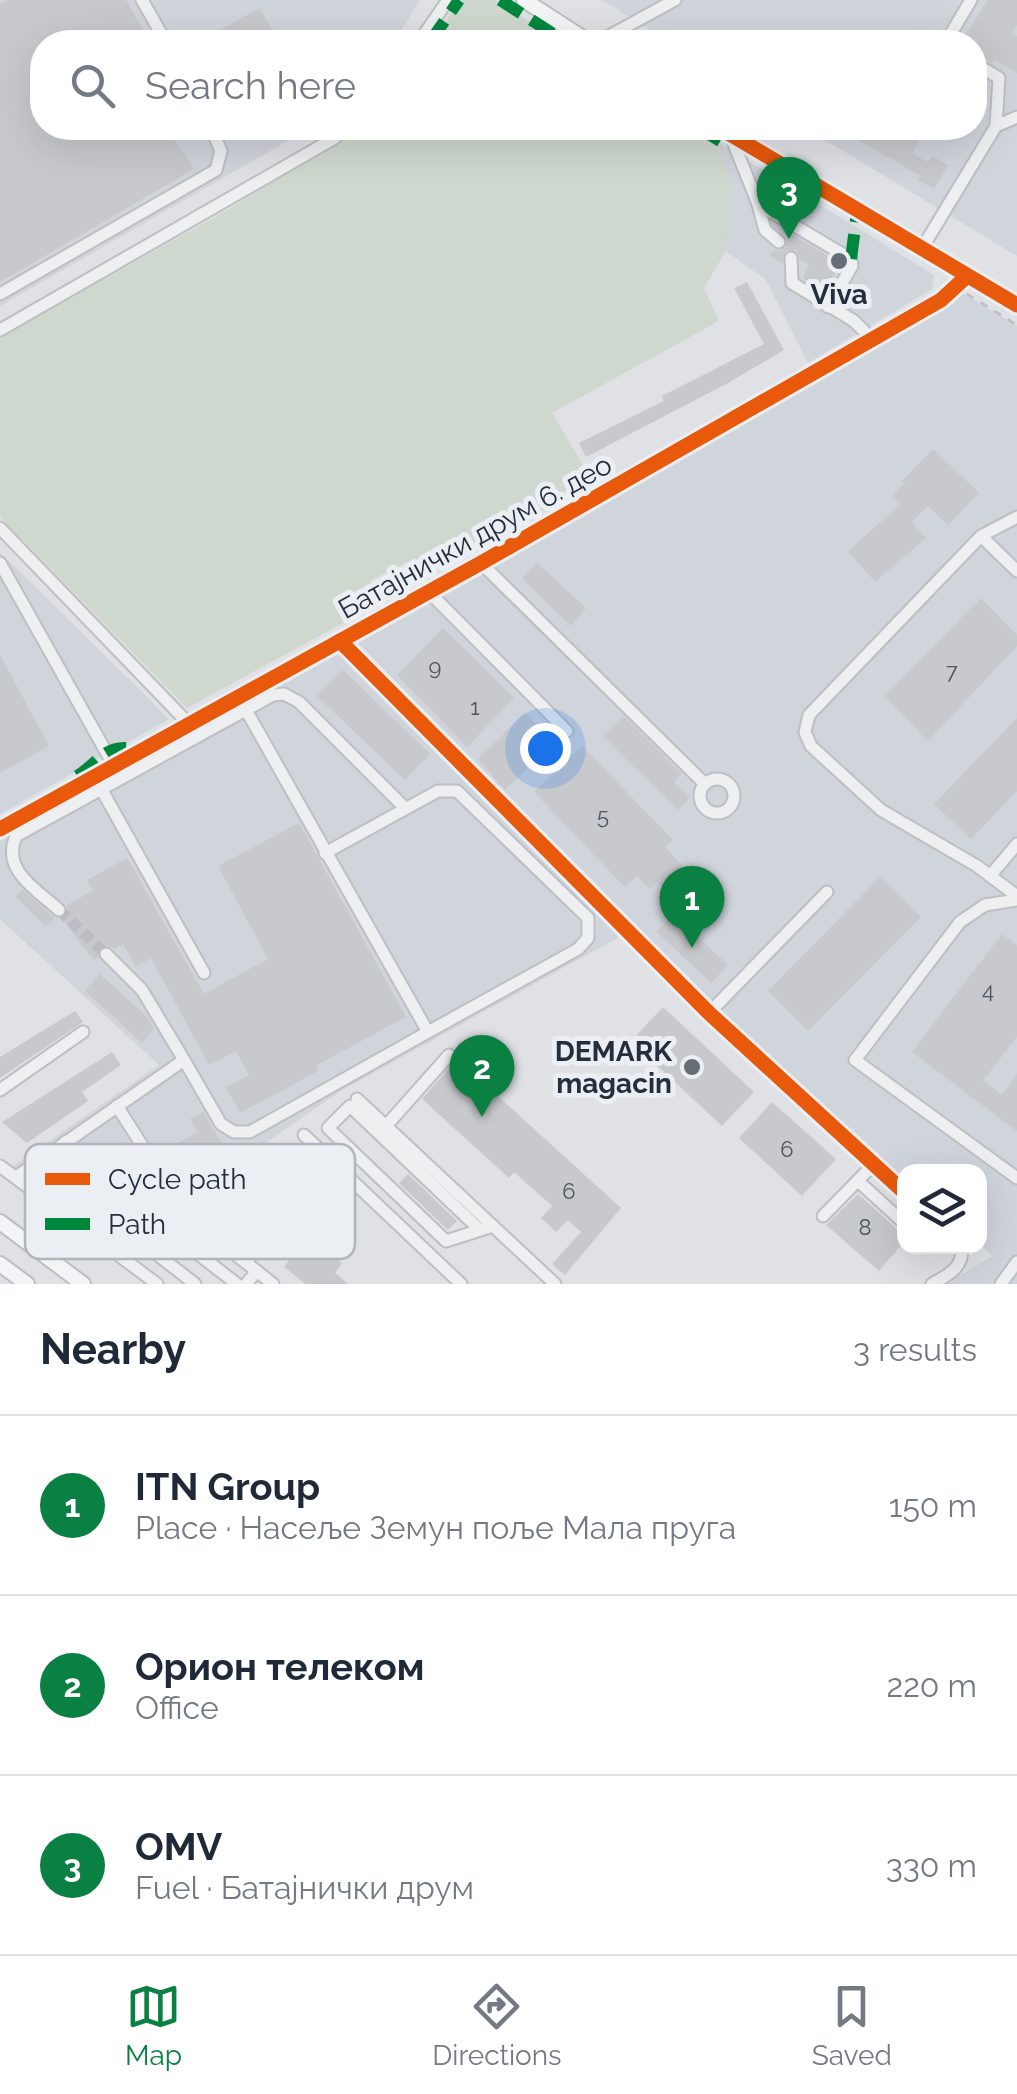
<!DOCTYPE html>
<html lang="en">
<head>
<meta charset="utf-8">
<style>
  :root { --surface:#fff; --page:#f6f6f7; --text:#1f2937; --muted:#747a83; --line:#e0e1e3; --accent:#0b8043 }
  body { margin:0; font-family:Raleway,sans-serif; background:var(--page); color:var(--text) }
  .controls { position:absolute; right:30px; bottom:30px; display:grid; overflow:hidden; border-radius:20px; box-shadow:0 10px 40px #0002 }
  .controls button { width:90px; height:90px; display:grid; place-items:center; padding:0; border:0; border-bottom:2px solid var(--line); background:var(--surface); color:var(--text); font:50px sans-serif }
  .you { position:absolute; left:545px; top:748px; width:35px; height:35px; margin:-25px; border:8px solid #fff; border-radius:50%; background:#1a73e8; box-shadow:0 0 0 15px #1a73e833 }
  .badge { display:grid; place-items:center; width:65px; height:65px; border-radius:50%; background:var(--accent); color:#fff; font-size:32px; font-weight:700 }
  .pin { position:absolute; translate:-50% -82px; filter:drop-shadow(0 2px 5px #0008) }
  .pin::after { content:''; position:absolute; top:52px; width:35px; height:30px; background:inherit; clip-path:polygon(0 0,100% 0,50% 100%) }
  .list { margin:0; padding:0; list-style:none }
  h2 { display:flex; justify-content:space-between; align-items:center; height:130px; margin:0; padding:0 40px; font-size:42px }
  h2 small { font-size:32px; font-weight:400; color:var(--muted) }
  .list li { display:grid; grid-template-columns:65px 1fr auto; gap:30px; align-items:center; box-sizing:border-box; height:180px; padding:0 40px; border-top:2px solid var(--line) }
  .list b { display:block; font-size:38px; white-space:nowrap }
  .list p { margin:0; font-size:32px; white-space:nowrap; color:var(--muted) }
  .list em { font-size:32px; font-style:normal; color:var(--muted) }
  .icon { flex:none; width:55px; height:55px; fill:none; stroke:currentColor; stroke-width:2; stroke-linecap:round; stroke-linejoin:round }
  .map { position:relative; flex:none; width:1017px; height:1284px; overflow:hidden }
  .search { position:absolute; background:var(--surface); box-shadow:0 10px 40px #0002; left:30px; right:30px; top:30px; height:110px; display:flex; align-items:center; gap:25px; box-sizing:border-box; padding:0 35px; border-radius:40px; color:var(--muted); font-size:38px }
  .sheet { height:670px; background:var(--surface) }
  nav { display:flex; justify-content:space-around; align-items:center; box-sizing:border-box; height:140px; border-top:2px solid var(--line); background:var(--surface); font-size:28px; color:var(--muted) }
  nav a { display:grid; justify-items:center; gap:5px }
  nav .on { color:var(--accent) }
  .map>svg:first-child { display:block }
  .built { fill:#d0d4db }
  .green { fill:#cfd8ce }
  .building { fill:#c7c9cc }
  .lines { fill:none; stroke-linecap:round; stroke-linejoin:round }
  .minor-tunnel { stroke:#babdc3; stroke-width:11; stroke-dasharray:11 5.5; stroke-linecap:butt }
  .minor-casing { stroke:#bdbfc2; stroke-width:15 }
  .major-casing { stroke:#bbbec2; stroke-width:18 }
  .path { stroke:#bdbfc4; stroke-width:2.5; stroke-dasharray:8 8; stroke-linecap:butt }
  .minor { stroke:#edeff1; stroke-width:11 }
  .major { stroke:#f3f4f5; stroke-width:14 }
  .quiet { stroke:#00873e; stroke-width:12; stroke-dasharray:25 12; stroke-linecap:butt }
  .cycleway-casing { stroke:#ebeff4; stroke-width:21 }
  .cycleway { stroke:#e8590c; stroke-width:15 }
  .poi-dot { fill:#666d77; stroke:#ebeff4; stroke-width:4 }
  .labels { text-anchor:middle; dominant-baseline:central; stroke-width:10; stroke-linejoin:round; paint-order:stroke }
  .number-label { font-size:22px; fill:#4e5662 }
  .poi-label { font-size:28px; font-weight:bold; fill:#252e3d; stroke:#ebeff4 }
  .street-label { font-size:28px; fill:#252e3d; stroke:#ebeff4 }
  .key { fill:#ebeff4; stroke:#b0b5bd; stroke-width:2.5 }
  .key-label { font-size:28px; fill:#252e3d }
</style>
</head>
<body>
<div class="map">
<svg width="1017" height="1284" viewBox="0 0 1017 1284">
  <rect width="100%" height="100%" fill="#dfe1e4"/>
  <g class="built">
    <polygon points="0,0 420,0 394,42 42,42 42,128 310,128 0,306"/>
    <polygon points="602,0 1017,0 1017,256 805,128 974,128 974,42 670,42"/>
    <polygon points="717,142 934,275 932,289 808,363 766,280 726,251 732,188"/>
    <polygon points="961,292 1017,326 1017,1284 945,1284 993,1256 980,1244 980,1172 904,1172 904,1179 781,1073 355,640"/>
    <polygon points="0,552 169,719 0,814"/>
    <polygon points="340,652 628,932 339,1092 121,1244 12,1167 159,1065 0,919 0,840"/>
  </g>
  <g class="green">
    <polygon points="459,0 495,0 562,42 434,42"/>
    <polygon points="361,128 695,128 717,142 732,188 726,251 704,288 719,321 552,413 593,482 444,566 414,559 371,580 381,602 187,708 0,517 0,337 217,216"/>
  </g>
  <g class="building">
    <polygon points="8,0 126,0 150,42 42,42 42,128 167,128 194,169 0,282 0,4"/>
    <polygon points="988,0 1017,0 1017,25 1012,33 1017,36 1017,73 994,59 992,63 974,54 974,42 961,42"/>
    <polygon points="260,8 279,42 217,42 212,34"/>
    <polygon points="837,128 911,128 923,134 912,153 928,162 932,156 948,165 934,189 918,180 921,176"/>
    <polygon points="786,231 841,264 824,291 803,278 809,265 800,260 796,250 785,251 782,263 770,256 774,250 781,251 787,247"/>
    <polygon points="747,282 784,350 728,383 586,457 579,443 664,401 662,396 764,344 734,288"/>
    <polygon points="933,449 979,493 948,525 928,506 912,522 926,538 875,582 848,551 901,504 892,496 905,483 902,481"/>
    <polygon points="537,563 586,608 571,626 522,578"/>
    <polygon points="981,598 1017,635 1017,646 928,741 885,696"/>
    <polygon points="443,628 514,698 467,747 397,675"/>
    <polygon points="0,655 49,746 0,773"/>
    <polygon points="343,670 430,754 405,780 317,696"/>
    <polygon points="525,713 554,742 505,790 478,759"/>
    <polygon points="623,716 682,774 674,782 690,797 678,810 603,736"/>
    <polygon points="1017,718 1017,791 971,839 934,804"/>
    <polygon points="582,746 673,840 665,847 692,876 671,896 657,882 650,889 637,876 625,887 534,792"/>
    <polygon points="299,823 406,1017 315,1066 318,1071 240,1113 226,1087 249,1075 236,1051 209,1065 151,958 136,967 123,944 114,949 105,945 99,948 98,958 94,960 62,919 68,913 67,905 93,891 87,880 127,858 204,994 268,959 218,866"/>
    <polygon points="880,877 921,917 808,1031 768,991"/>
    <polygon points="22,890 55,918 46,927 15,896"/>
    <polygon points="673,914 728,965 711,983 657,932"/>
    <polygon points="1002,934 1017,945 1017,1036 983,1081 1002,1095 1017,1074 1017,1131 912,1052"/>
    <polygon points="100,974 147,1017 154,1029 142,1043 85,991"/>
    <polygon points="663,1007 754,1092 722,1126 631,1041"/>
    <polygon points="75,1011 83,1022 0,1078 0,1057"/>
    <polygon points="112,1052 121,1065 82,1092 88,1101 27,1143 2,1122"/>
    <polygon points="457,1059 621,1208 565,1275 552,1264 581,1232 568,1220 556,1232 541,1218 552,1206 514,1172 509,1178 422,1099"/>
    <polygon points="772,1102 836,1159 802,1196 739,1138"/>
    <polygon points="203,1112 222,1144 181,1166 171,1147 198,1132 190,1119"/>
    <polygon points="408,1174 457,1221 448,1230 399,1183"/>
    <polygon points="858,1194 898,1230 904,1232 904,1242 879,1271 826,1225"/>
    <polygon points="308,1237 342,1263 335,1273 349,1284 306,1284 284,1267"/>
  </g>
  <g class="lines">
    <polyline class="minor-tunnel" points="59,910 106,954"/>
    <defs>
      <g id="minor">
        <polyline points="142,0 166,42"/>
        <polyline points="419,42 448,0"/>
        <polyline points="598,42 675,0"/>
        <polyline points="946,42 971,0"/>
        <polyline points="996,126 1017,117"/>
        <polyline points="730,134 758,204 765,230 779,242"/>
        <polyline points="742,141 752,128"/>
        <polyline points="758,204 851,259 852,266 828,307"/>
        <polyline points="921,250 996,126 999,78 974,63"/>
        <polyline points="791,258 792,283 854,321 873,340"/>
        <polyline points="0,294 216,170 221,151 211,128"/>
        <polyline points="0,330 333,139 348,128"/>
        <polyline points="1017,517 981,536 809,715 805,732 811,746 881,810 977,866 1017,896"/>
        <polyline points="0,528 189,724"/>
        <polyline points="981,536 1017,571"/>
        <polyline points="0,563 114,766"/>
        <polyline points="481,563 705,784"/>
        <polyline points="429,592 567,731"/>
        <polyline points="340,641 709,1013 904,1192"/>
        <circle cx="717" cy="796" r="17"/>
        <polyline points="99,785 204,973"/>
        <polyline points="0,829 481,563 941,300 966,277"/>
        <polyline points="325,853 438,791 457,791 588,918 588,938 578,949 428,1032"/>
        <polyline points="990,876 1017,844"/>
        <polyline points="1017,900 985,905 960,922 855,1060 1017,1178"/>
        <path d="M59,910C36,889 1,870 16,836L273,695L284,694L299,702L405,808"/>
        <polyline points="709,1013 827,892"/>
        <polyline points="184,1060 221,1124 234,1132 250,1132 428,1032 246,710"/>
        <polyline points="0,1090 83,1032"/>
        <polyline points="357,1099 555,1284"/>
        <polyline points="386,1126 449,1055"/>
        <polyline points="304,1135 461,1284"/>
        <polyline points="65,1142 115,1217 166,1183 117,1106"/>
        <polyline points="0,1166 157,1284"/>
        <polyline points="16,1177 184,1060 142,990 106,954"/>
        <polyline points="858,1181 904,1223"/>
        <polyline points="823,1216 874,1164"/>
        <polyline points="480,1230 350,1106 328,1128 446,1241 493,1226"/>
        <polyline points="172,1234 237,1284"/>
        <polyline points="246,1262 309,1185"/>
        <polyline points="195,1284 154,1252 189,1218 273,1284"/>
        <polyline points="246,1284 257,1271"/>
        <path d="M932,1284C948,1275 965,1267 961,1246"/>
        <polyline points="1001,1284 1017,1262"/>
      </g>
      <g id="major">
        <polyline points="524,0 589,42"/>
        <polyline points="720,128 1017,305"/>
        <polyline points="0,1222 83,1284"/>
        <polyline points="0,1264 27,1284"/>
      </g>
    </defs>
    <use href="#minor" class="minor-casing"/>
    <use href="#major" class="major-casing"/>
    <polyline class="path" points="967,294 1017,325"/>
    <use href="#minor" class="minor"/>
    <use href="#major" class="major"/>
    <g class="quiet">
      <polyline points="500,0 566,42"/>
      <polyline points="430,42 459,0"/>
      <polyline points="699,128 725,144"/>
      <polyline points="851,259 857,212"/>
      <path d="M77,776C95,766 103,747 126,748"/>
    </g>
    <defs>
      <g id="cycleway">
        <polyline points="720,128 1017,305"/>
        <polyline points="340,641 709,1013 904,1192"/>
        <polyline points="0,829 481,563 941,300 966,277"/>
      </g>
    </defs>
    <use href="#cycleway" class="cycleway-casing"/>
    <use href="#cycleway" class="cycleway"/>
  </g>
  <g class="poi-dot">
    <circle cx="839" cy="261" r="10"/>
    <circle cx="692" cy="1067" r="10"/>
  </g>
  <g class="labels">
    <g class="number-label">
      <text x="435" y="667">9</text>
      <text x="952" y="671">7</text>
      <text x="475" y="707">1</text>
      <text x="603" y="816">5</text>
      <text x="988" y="990">4</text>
      <text x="787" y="1149">6</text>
      <text x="569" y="1191">6</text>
      <text x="865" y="1227">8</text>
    </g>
    <g class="poi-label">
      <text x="839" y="294">Viva</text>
      <text x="672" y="1051" text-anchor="end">DEMARK<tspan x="672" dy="32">magacin</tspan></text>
    </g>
    <g class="street-label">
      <text transform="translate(475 537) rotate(-29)">Батајнички друм 6. део</text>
    </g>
  </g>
  <rect x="25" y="1144" width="330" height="115" rx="15" class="key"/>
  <rect x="45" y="1173" width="45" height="12" fill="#e8590c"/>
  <rect x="45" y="1218" width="45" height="12" fill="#00873e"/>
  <g class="key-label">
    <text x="108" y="1189">Cycle path</text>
    <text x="108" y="1234">Path</text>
  </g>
</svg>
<div class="controls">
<button><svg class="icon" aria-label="layers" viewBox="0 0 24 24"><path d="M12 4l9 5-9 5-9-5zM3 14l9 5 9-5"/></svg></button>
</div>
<div class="you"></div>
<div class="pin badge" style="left:692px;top:948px">1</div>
<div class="pin badge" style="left:482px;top:1117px">2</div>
<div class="pin badge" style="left:789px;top:239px">3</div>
<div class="search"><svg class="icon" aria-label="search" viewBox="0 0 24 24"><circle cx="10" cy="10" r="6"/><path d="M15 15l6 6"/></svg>Search here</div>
</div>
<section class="sheet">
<h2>Nearby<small>3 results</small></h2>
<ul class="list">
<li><span class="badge">1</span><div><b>ITN Group</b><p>Place · Насеље Земун поље Мала пруга</p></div><em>150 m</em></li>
<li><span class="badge">2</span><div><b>Орион телеком</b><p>Office</p></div><em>220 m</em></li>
<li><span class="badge">3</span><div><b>OMV</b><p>Fuel · Батајнички друм</p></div><em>330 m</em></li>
</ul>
</section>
<nav>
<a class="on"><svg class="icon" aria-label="map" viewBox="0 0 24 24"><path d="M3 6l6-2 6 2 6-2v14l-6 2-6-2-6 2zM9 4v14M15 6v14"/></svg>Map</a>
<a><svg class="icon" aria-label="directions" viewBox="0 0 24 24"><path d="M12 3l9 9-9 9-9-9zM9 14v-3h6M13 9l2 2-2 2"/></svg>Directions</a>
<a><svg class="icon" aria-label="saved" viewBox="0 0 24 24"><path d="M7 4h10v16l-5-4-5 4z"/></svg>Saved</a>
</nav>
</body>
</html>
